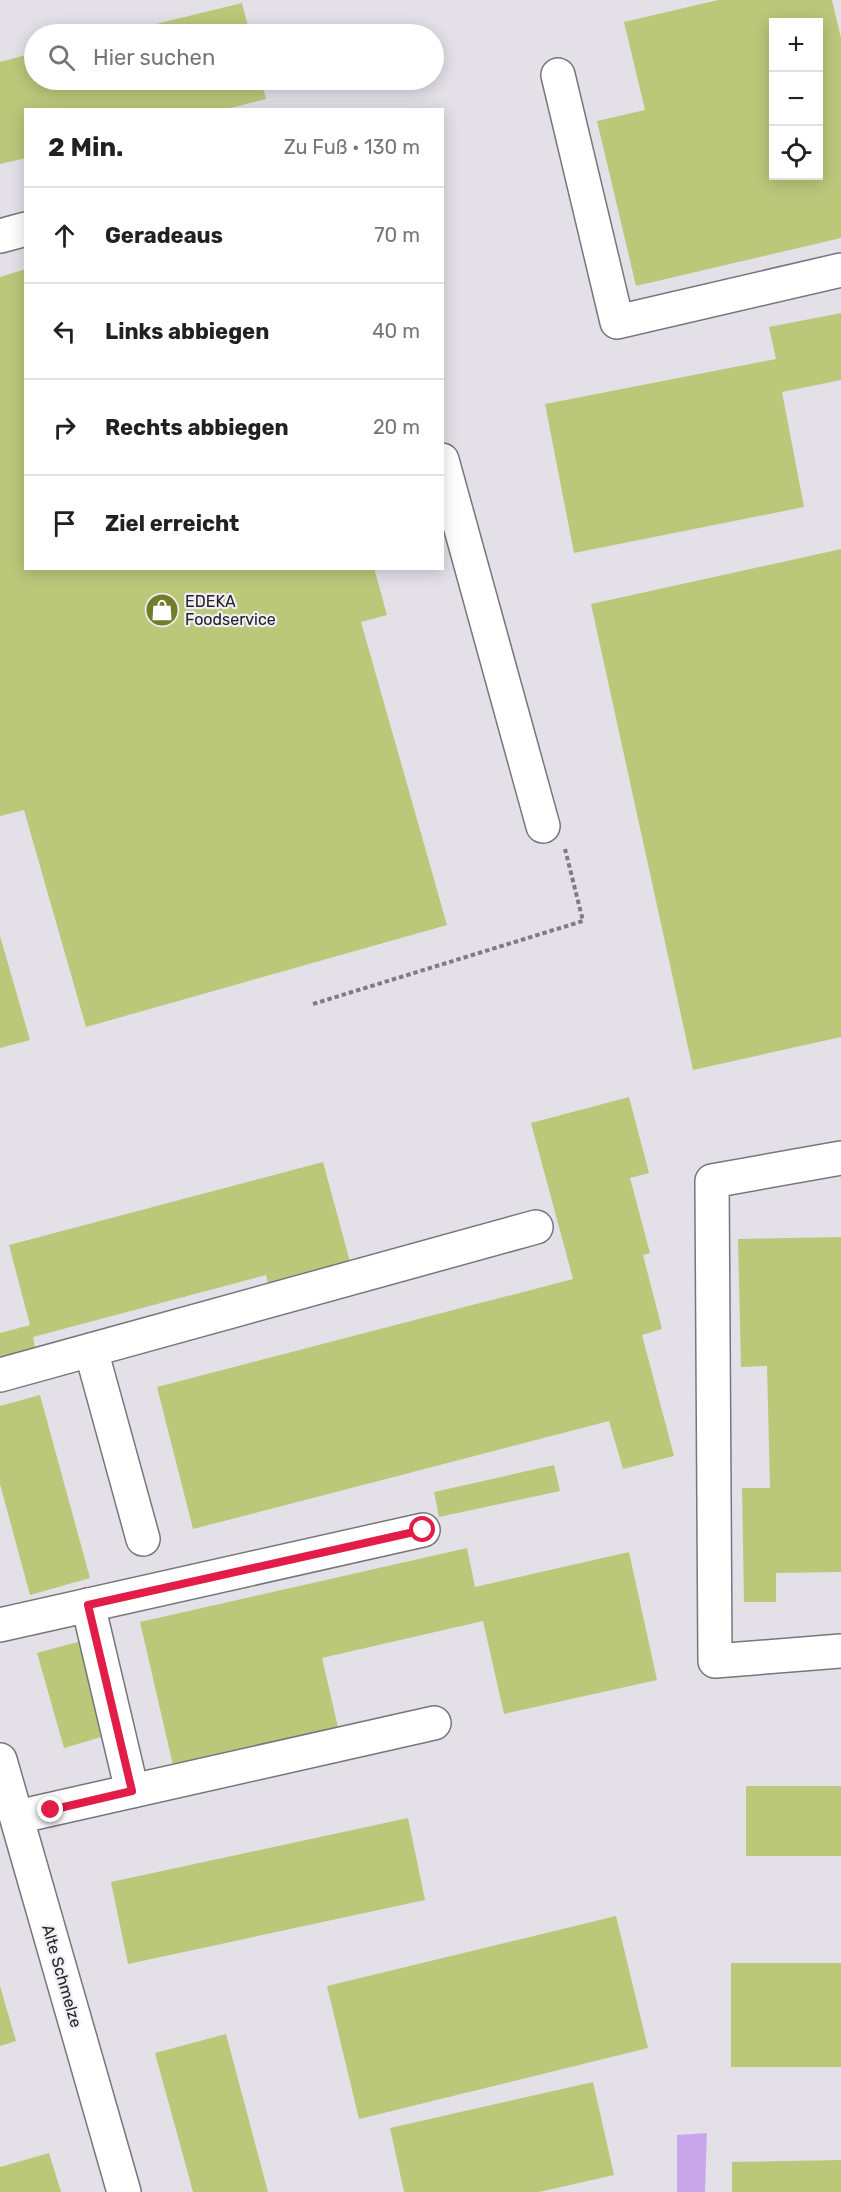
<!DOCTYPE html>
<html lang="de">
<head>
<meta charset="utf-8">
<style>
  :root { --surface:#fff; --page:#f2f2f2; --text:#202124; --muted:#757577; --line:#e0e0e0 }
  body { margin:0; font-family:Rubik,sans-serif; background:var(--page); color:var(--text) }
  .controls { position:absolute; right:18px; top:18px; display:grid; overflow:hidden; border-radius:0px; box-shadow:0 3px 15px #0003 }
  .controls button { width:54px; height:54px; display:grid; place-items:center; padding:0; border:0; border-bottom:2px solid var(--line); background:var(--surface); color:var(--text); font:30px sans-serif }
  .stop { position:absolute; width:18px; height:18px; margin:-14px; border:4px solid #e11d48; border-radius:50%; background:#fff }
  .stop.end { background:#e11d48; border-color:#fff; box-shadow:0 2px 6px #0008 }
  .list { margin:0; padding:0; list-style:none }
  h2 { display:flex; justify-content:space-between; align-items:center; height:78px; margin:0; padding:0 24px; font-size:26px }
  h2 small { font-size:20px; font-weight:400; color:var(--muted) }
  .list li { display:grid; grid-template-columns:39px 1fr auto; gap:18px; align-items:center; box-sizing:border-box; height:96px; padding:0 24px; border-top:2px solid var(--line) }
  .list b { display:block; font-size:22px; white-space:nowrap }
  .list em { font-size:20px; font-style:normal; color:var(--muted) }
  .icon { flex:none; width:33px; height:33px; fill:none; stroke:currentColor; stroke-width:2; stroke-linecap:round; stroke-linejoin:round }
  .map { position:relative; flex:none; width:841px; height:2192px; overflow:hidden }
  .search { position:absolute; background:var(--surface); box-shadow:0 3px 15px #0003; left:24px; top:24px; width:420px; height:66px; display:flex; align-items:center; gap:15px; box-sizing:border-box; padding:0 21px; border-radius:33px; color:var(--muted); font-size:22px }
  .panel { position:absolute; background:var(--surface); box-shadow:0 3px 15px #0003; left:24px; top:108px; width:420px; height:462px; border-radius:0px }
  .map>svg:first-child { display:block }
  .green { fill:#c8a8eb }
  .building { fill:#bbc87a; fill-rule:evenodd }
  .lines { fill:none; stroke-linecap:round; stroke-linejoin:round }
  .minor-casing { stroke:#78757c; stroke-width:36 }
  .path { stroke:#7e7c81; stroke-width:4; stroke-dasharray:4.5 3; stroke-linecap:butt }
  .minor { stroke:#fff; stroke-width:33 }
  .route { stroke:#e11d48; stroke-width:8 }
  .labels { text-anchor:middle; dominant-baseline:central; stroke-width:4.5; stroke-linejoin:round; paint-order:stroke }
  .poi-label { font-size:16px; fill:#222123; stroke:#f0edf4; text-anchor:start }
  .street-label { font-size:16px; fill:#222123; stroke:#f0edf4 }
</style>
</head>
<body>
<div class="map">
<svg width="841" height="2192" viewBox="0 0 841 2192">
  <rect width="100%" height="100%" fill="#e3e0e7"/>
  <polygon class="green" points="707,2133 705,2192 677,2192 677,2135"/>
  <g class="building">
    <path d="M718,0H832L841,38V238L636,286L597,121L645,110L624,22ZM774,22H818V176H774Z"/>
    <polygon points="242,3 250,34 115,34"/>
    <polygon points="34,53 34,80 261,80 266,99 223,110 26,110 26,158 0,164 0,62"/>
    <polygon points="26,269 26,568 374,568 387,615 361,622 447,925 86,1027 24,810 0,816 0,277"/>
    <polygon points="841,313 841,380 782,392 804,507 574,553 545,404 776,359 769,327"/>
    <polygon points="841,549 841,1037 693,1070 591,604"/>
    <polygon points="0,936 30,1040 0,1048"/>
    <polygon points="629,1097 649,1173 630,1178 650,1253 643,1255 662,1329 642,1335 674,1456 623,1469 609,1421 193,1529 157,1387 573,1279 531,1123"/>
    <polygon points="323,1162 350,1262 268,1283 266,1275 33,1337 35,1347 0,1356 0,1333 30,1325 9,1245"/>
    <polygon points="841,1237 841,1572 776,1573 776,1602 744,1602 742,1488 770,1488 767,1366 741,1367 738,1239"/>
    <polygon points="40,1395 90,1578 30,1595 0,1484 0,1406"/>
    <polygon points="554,1465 560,1491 439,1517 434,1492"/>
    <polygon points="467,1548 475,1587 629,1552 657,1680 504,1714 483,1621 322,1658 340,1736 175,1774 140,1622"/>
    <polygon points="81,1641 108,1735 64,1748 37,1653"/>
    <rect x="746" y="1786" width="95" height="70"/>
    <polygon points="408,1818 425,1900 128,1964 111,1882"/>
    <polygon points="616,1916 648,2048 359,2119 327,1986"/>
    <rect x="731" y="1963" width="110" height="104"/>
    <polygon points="0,1986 16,2041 0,2046"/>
    <polygon points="226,2034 268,2192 193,2192 155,2053"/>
    <polygon points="593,2082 614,2175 539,2192 404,2192 390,2128"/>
    <polygon points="49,2153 61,2192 0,2192 0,2167"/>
    <polygon points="841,2160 841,2192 732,2192 732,2162"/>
  </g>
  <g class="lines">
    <defs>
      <g id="minor">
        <polyline points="558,75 617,322 841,270"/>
        <polyline points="0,236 26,229"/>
        <polyline points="442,460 543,826"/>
        <polyline points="841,1158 712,1181 715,1661 841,1651"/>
        <polyline points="91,1350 143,1539"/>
        <polyline points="0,1375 536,1227"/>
        <polyline points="88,1605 132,1791"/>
        <polyline points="0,1625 423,1530"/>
        <polyline points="0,1760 124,2192"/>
        <polyline points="17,1817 434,1723"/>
      </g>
    </defs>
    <use href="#minor" class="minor-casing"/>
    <polyline class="path" points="313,1004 583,921 565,849"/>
    <use href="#minor" class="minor"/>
  </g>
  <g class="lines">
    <polyline class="route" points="51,1810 132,1791 88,1605 423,1530"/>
  </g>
  <defs>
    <symbol id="shop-disc" viewBox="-11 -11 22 22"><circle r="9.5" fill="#727d2a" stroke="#f0edf4"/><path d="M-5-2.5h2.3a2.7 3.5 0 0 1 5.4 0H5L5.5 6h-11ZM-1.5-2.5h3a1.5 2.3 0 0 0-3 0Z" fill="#fff"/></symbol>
  </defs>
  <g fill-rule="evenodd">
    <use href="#shop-disc" x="143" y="591" width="38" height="38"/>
  </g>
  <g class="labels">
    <g class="poi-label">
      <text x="185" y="601">EDEKA<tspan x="185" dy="18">Foodservice</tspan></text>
    </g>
    <g class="street-label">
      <text transform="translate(62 1976) rotate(74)">Alte Schmelze</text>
    </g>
  </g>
</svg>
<div class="controls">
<button>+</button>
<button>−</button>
<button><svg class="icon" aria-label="locate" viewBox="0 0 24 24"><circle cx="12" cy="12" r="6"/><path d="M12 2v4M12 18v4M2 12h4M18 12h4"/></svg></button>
</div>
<div class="stop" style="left:423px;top:1530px"></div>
<div class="stop end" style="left:51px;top:1810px"></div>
<div class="search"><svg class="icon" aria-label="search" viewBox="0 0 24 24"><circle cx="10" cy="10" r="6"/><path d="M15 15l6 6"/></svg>Hier suchen</div>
<section class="panel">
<h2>2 Min.<small>Zu Fuß · 130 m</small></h2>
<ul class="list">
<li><svg class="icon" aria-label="ahead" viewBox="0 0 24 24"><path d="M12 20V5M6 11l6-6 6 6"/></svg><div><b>Geradeaus</b></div><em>70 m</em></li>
<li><svg class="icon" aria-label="left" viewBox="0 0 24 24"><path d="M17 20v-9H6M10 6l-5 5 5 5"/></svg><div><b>Links abbiegen</b></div><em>40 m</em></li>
<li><svg class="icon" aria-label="right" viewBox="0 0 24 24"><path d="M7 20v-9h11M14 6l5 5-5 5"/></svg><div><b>Rechts abbiegen</b></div><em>20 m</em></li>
<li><svg class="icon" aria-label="arrive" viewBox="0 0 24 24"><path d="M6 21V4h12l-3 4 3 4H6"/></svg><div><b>Ziel erreicht</b></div></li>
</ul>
</section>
</div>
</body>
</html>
